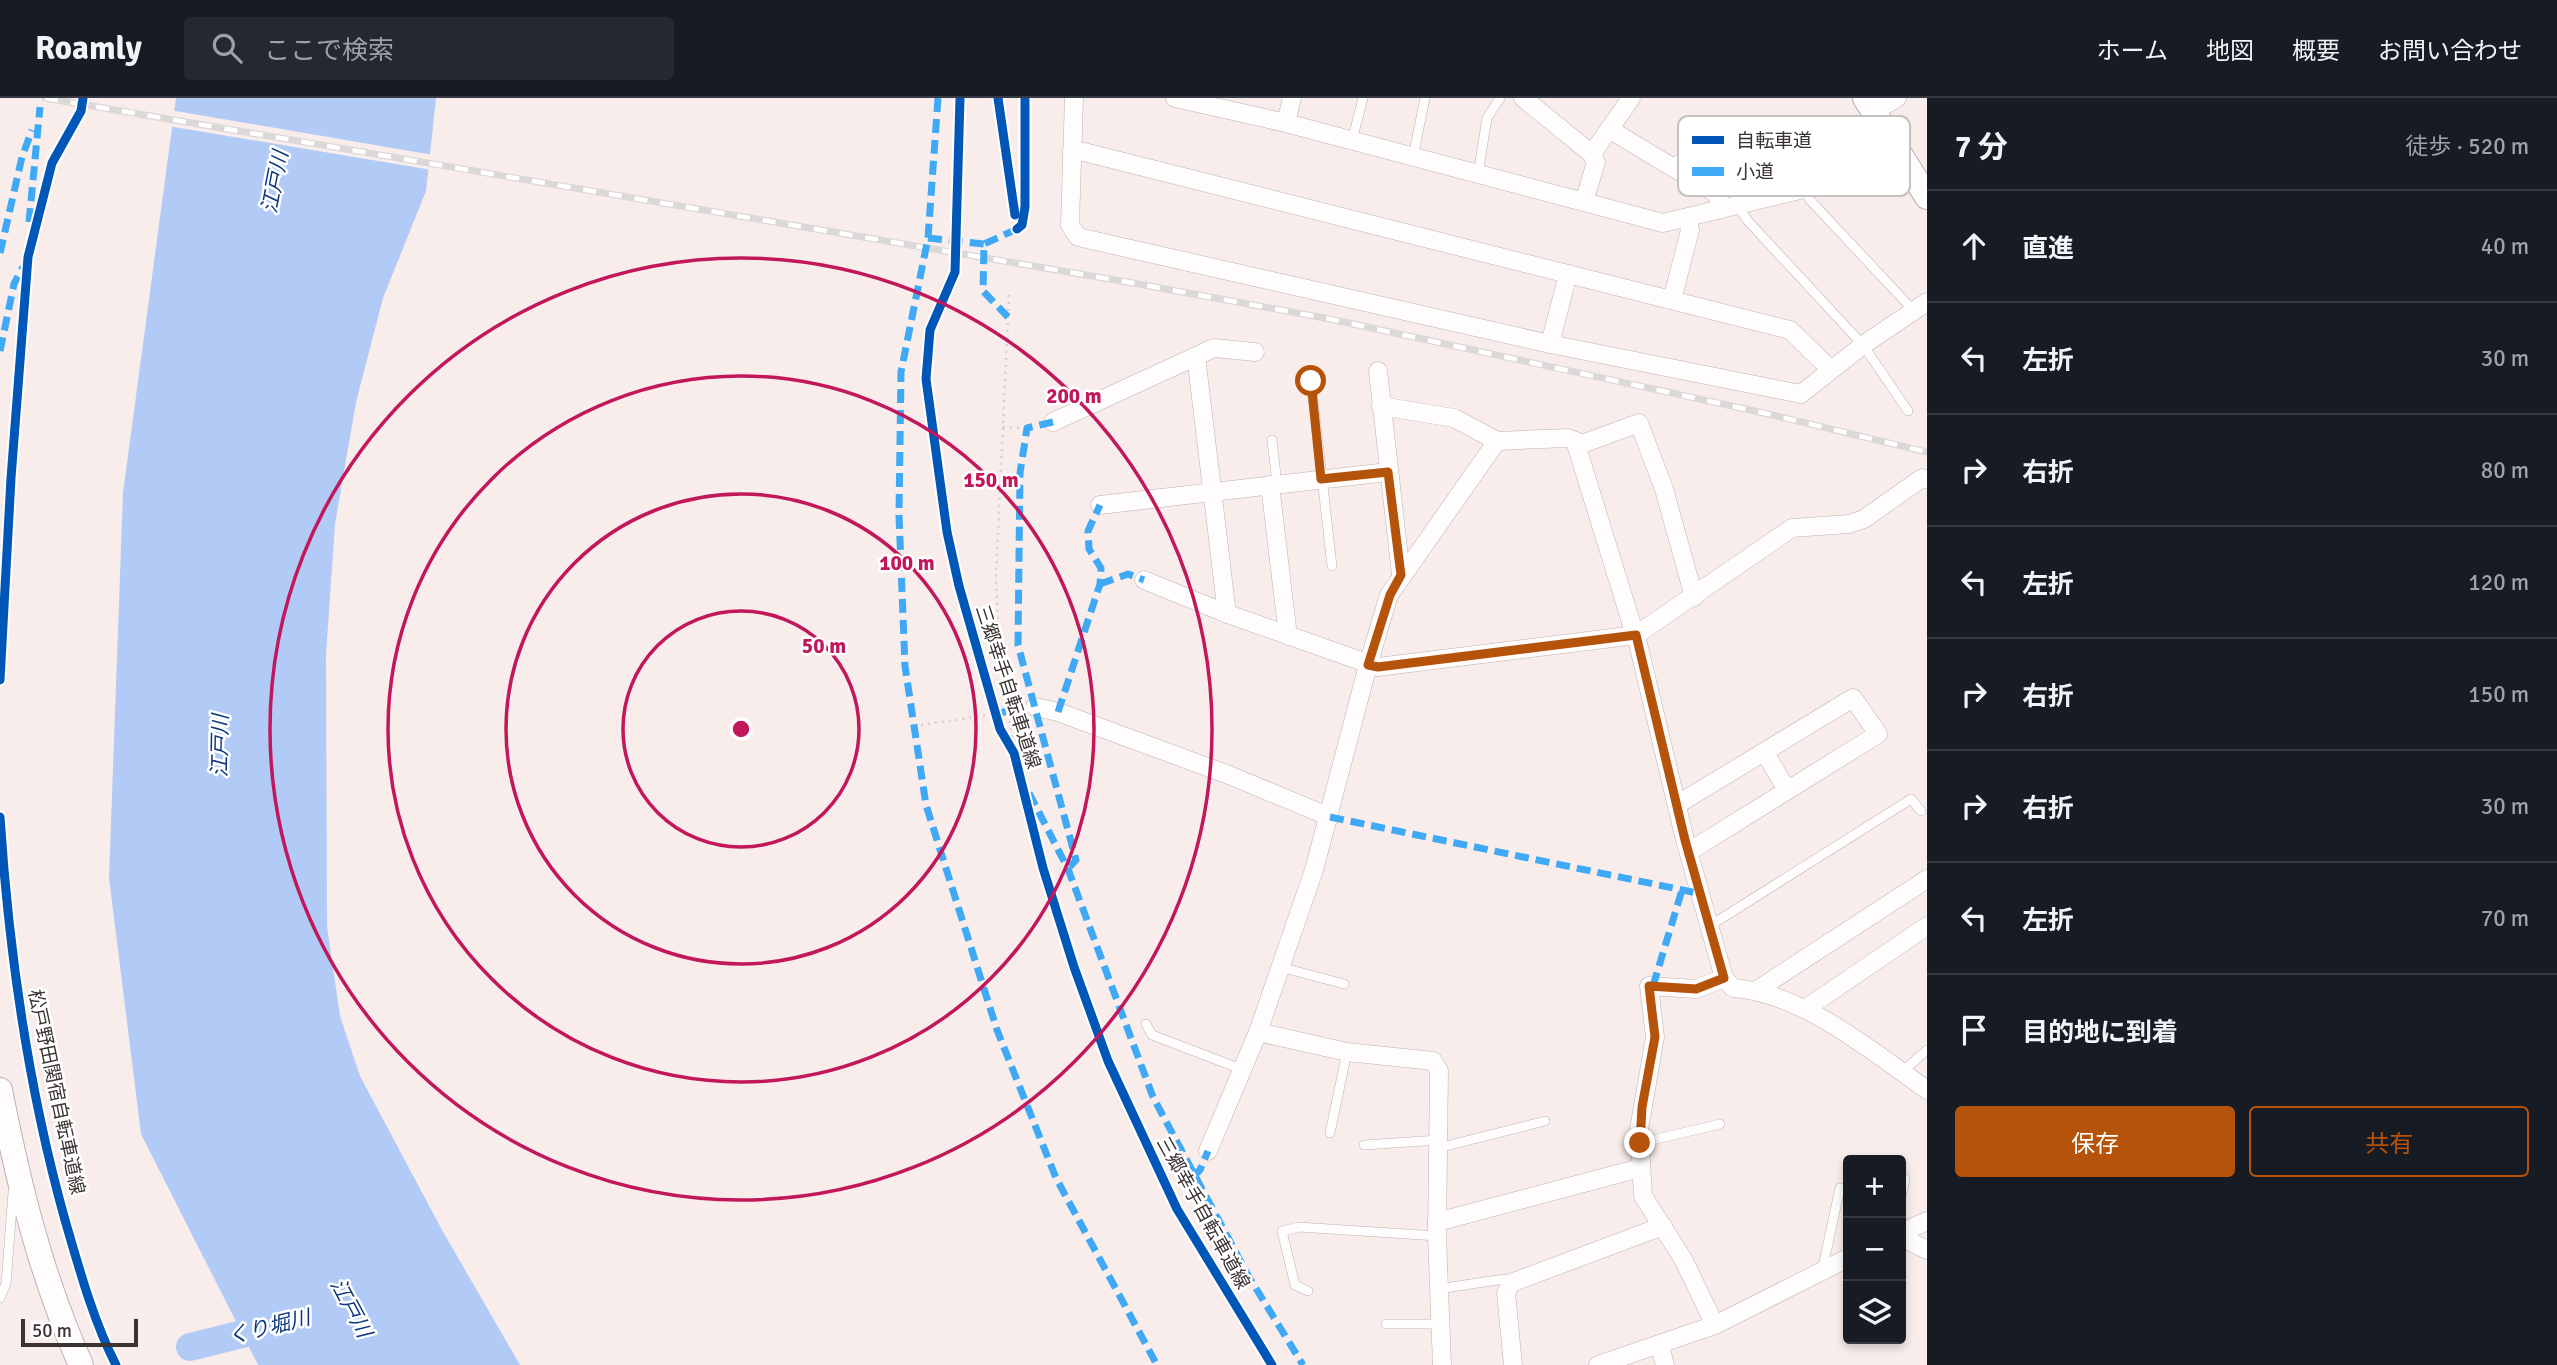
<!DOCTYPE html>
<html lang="ja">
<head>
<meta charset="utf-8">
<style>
  :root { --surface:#171b24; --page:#242831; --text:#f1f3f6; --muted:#9ea1a6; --line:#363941; --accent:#b45309 }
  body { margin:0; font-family:Signika,"Noto Sans JP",sans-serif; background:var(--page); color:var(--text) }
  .controls { position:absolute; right:21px; bottom:21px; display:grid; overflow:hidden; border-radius:7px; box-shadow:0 4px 10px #0003 }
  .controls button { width:63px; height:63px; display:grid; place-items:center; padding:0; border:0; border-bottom:2px solid var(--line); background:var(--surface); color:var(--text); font:35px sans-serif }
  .scale { position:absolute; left:21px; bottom:18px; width:117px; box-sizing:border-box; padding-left:7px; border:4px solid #3a3331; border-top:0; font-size:19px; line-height:24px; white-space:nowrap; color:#3a3331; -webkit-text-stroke:5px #fff; paint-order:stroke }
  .stop { position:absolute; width:21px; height:21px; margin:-16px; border:5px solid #b45309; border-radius:50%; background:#fff }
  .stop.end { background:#b45309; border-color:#fff; box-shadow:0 2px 7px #0008 }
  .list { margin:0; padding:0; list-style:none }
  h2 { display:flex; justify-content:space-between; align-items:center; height:91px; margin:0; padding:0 28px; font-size:30px }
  h2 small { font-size:23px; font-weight:400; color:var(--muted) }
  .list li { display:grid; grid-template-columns:46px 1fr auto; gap:21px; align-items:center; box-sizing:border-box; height:112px; padding:0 28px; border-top:2px solid var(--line) }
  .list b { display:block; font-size:26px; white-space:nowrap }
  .list em { font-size:23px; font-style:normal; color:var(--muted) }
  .actions { display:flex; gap:14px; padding:21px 28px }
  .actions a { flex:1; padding:16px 0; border:2px solid var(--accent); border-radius:7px; text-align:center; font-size:24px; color:var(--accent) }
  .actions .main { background:var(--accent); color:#fff }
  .icon { flex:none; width:38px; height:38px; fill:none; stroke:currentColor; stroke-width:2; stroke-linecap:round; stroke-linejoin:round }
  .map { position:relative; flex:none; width:1927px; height:1267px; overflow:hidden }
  header { display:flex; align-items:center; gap:42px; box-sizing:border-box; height:98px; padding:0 35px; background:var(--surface); border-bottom:2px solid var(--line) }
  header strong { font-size:33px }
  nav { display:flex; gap:38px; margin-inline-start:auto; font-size:24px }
  .search { width:490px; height:63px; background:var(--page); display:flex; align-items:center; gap:18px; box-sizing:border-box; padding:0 24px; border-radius:7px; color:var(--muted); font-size:26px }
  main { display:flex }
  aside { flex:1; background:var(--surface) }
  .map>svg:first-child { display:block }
  .water { fill:#b1caf6 }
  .pier { fill:#f8edeb }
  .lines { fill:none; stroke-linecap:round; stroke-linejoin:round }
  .river { stroke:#b1caf6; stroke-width:28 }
  .lane-casing { stroke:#bcb3b1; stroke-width:10 }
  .street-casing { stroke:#bcb3b1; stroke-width:19 }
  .secondary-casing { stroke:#bcb3b1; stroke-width:26 }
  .path { stroke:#d3d0cf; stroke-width:2.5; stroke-dasharray:2 5; stroke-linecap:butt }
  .lane { stroke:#fefcfc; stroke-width:9 }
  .street { stroke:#fefcfc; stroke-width:18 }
  .secondary { stroke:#fefcfc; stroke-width:24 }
  .rail-casing { stroke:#dbd8d7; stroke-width:7 }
  .rail { stroke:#fff; stroke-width:4.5; stroke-dasharray:13; stroke-linecap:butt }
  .quiet { stroke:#3fa9f5; stroke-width:7; stroke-dasharray:14 7; stroke-linecap:butt }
  .cycleway-casing { stroke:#fff; stroke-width:13 }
  .cycleway { stroke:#0057b8; stroke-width:9 }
  .route { stroke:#b45309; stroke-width:9 }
  .ring { fill:none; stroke:#c2185b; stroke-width:3.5 }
  .labels { text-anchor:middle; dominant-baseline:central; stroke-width:5; stroke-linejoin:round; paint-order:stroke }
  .street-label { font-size:19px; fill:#3a3331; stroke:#fff }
  .water-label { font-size:21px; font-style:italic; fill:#0f397e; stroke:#fff }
  .key { fill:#fff; stroke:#c4c2c1; stroke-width:2 }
  .key-label { font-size:19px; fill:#3a3331 }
  .centre { fill:#c2185b; stroke:#fff; stroke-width:3.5 }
  .ring-label { font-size:21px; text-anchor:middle; font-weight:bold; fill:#c2185b; stroke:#fff; stroke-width:5; stroke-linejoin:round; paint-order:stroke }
</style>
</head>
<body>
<header>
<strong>Roamly</strong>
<div class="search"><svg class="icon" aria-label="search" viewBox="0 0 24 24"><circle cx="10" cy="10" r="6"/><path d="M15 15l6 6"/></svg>ここで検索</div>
<nav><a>ホーム</a><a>地図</a><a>概要</a><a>お問い合わせ</a></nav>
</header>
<main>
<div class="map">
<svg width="1927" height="1267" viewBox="0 0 1927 1267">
  <rect width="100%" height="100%" fill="#f8edeb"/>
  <polygon class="water" points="176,0 436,0 426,93 383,200 356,304 335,426 326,556 327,828 340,918 360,978 442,1132 520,1267 258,1267 141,1036 109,780 123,395"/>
  <polygon class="pier" points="170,12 433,57 432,72 168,28"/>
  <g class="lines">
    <polyline class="river" points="190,1249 279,1227"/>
    <defs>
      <g id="lane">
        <polyline points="1352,43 1363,0"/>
        <polyline points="1413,59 1425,0"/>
        <polyline points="1672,67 1710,35"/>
        <polyline points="1478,76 1487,20 1500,0"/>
        <polyline points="1804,91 1810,102 1914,213"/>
        <polyline points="1738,108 1747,122 1863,247 1908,313"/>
        <polyline points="1311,283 1332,468"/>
        <polyline points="1272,342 1277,386"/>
        <polyline points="1711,827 1911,701 1921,713"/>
        <polyline points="1280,869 1344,886"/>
        <polyline points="1146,926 1152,937 1241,971"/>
        <polyline points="1902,974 1927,952"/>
        <polyline points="1330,1035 1347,954"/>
        <polyline points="1640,1045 1720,1026"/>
        <polyline points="1364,1047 1439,1042"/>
        <polyline points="1438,1050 1545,1023"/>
        <polyline points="1901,1099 1905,1081"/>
        <polyline points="1822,1173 1840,1090"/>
        <polyline points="1438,1191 1504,1181 1511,1185"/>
        <polyline points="1308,1193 1295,1187 1282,1133 1299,1129 1437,1138"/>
        <polyline points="0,1200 6,1186 13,1095"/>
        <polyline points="1386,1226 1440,1226"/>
      </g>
      <g id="street">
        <polyline points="1074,0 1070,127 1078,139 1550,246 1801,296 1863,247 1927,204"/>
        <polyline points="1175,0 1286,25 1663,125 1804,91 1863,69 1897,52"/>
        <polyline points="1523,0 1592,56 1596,64 1584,104"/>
        <polyline points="1873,14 1897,0"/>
        <polyline points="1286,25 1292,0"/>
        <polyline points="1609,31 1715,95 1719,101 1719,112"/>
        <polyline points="1072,54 1084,54 1790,232 1831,272"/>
        <polyline points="1592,56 1631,0"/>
        <polyline points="1672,202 1690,132 1687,120"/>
        <polyline points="1550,246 1568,176"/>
        <polyline points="1196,258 1227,516"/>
        <polyline points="1378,273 1401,477"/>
        <polyline points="1381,308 1454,320 1497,343 1568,340 1582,346 1639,325 1664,391 1694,499"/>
        <polyline points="1053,324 1214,250 1255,254"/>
        <polyline points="1575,343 1635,537"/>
        <polyline points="1270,387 1288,538"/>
        <polyline points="1100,407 1388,374"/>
        <polyline points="1144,482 1225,515 1378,569 1636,537 1792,430 1849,426 1864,421 1922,380 1927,381"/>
        <path d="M1636,537L1685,742L1724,880L1733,890C1803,895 1870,952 1927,992"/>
        <polyline points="1035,609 1058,614 1229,677 1330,719"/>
        <polyline points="1765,655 1787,692"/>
        <polyline points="1678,706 1853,600 1878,636 1690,753"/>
        <polyline points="1757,892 1927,781"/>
        <polyline points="1805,911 1927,828"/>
        <polyline points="1258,934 1347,954 1433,963 1439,973 1437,1138 1442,1267"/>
        <polyline points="1208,1053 1258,934 1314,772 1368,567 1389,497 1497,343"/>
        <polyline points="1437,1124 1640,1070"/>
        <polyline points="1901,1135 1927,1123"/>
        <polyline points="1901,1139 1927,1152"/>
        <polyline points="1715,1227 1683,1161 1643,1098 1639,1031 1655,939 1649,888 1696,891 1724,880"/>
        <polyline points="1660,1248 1665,1267"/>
        <polyline points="1513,1267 1506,1195 1511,1185 1663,1128"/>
        <polyline points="1598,1267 1715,1227 1848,1160"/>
      </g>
      <g id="secondary">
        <polyline points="1865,0 1927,99"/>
        <path d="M0,992C19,1088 41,1178 81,1267"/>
      </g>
    </defs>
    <use href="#lane" class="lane-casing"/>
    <use href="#street" class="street-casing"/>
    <use href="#secondary" class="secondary-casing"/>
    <g class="path">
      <polyline points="1009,197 996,479 998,526 1014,655"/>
      <polyline points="1003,329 1027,330"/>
      <polyline points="914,628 987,617"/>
    </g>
    <use href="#lane" class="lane"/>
    <use href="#street" class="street"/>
    <use href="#secondary" class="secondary"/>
    <defs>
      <polyline id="rail" points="45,0 1133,185 1330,221 1764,315 1927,354"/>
    </defs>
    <use href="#rail" class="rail-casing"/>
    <use href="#rail" class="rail"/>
    <g class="quiet">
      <polyline points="938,0 928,140 901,274 899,417 905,568 926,707 997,932 1056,1080 1157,1267"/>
      <polyline points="29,124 40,9"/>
      <polyline points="928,140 984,146"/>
      <polyline points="0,155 22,59 32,32"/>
      <polyline points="1008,219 983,193 984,146 1017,131"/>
      <polyline points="0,253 14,186 23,169"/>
      <polyline points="1053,324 1027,330 1020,375 1018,547 1076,762 1068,771"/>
      <polyline points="1100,486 1128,476 1144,482"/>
      <polyline points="1058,614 1100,486 1101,470 1089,451 1088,433 1100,407"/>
      <polyline points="992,616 1016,612"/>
      <polyline points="1029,695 1068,771 1153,999 1249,1179 1303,1267"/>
      <polyline points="1330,719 1702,796"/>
      <polyline points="1653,888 1682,792"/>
      <polyline points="1193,1078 1200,1072 1208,1053"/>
    </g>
    <defs>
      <g id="cycleway">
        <polyline points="960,0 955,174 930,232 926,281 947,434 959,488 1000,631 1014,655 1043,770 1074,869 1108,963 1177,1111 1272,1267"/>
        <polyline points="998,0 1015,117"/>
        <polyline points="1017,131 1022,127 1025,109 1025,0"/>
        <polyline points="0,582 11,380 28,159 52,65 81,13 83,0"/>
        <path d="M0,719C9,856 28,990 65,1122C79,1170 93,1222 116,1267"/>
      </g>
    </defs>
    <use href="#cycleway" class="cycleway-casing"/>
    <use href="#cycleway" class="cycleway"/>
  </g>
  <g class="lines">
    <polyline class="route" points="1311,283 1321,381 1388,374 1401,477 1390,497 1368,567 1378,569 1636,537 1685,742 1724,880 1696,891 1649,888 1655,939 1642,1009 1640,1045"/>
  </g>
  <g class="ring">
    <circle cx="741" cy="631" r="118"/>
    <circle cx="741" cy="631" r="235"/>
    <circle cx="741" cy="631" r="353"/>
    <circle cx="741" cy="631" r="471"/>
  </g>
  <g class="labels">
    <g class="street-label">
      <text transform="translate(1008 589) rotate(72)">三郷幸手自転車道線</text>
      <text transform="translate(56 994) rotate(78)">松戸野田関宿自転車道線</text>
      <text transform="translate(1203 1115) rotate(61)">三郷幸手自転車道線</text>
    </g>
    <g class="water-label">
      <text transform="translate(275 84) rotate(-79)">江戸川</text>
      <text transform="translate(220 648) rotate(-89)">江戸川</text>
      <text transform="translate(351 1210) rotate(62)">江戸川</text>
      <text transform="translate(269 1229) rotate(-14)">くり堀川</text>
    </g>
  </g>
  <rect x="1678" y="18" width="232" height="80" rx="10" class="key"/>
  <rect x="1692" y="38" width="32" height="8" fill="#0057b8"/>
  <rect x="1692" y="69" width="32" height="9" fill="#3fa9f5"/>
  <g class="key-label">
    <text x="1736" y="49">自転車道</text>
    <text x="1736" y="80">小道</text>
  </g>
  <circle cx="741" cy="631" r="10" class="centre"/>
  <g class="ring-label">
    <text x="1074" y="305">200 m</text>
    <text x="991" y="389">150 m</text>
    <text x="907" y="472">100 m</text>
    <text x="824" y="555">50 m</text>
  </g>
</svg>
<div class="controls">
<button>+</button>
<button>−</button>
<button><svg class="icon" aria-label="layers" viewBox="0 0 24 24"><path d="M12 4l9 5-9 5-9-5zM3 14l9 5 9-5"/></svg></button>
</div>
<div class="scale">50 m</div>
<div class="stop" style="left:1311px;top:283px"></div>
<div class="stop end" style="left:1640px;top:1045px"></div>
</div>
<aside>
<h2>7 分<small>徒歩 · 520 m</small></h2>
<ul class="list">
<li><svg class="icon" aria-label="ahead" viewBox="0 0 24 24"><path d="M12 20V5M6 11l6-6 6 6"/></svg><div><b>直進</b></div><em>40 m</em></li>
<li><svg class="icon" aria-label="left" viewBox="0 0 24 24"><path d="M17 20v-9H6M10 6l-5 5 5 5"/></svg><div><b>左折</b></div><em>30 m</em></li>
<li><svg class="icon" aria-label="right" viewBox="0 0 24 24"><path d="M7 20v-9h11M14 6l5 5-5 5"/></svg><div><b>右折</b></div><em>80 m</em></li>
<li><svg class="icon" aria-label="left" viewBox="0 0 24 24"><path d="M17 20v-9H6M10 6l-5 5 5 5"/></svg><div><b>左折</b></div><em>120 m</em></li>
<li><svg class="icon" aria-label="right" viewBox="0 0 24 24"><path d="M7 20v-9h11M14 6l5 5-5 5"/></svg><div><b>右折</b></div><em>150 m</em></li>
<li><svg class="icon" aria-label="right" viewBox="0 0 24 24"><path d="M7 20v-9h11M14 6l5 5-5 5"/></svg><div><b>右折</b></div><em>30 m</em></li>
<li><svg class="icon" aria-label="left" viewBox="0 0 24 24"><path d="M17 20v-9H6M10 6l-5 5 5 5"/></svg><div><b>左折</b></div><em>70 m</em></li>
<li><svg class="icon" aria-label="arrive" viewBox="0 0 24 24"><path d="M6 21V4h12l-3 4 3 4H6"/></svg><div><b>目的地に到着</b></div></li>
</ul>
<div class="actions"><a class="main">保存</a><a>共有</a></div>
</aside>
</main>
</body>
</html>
